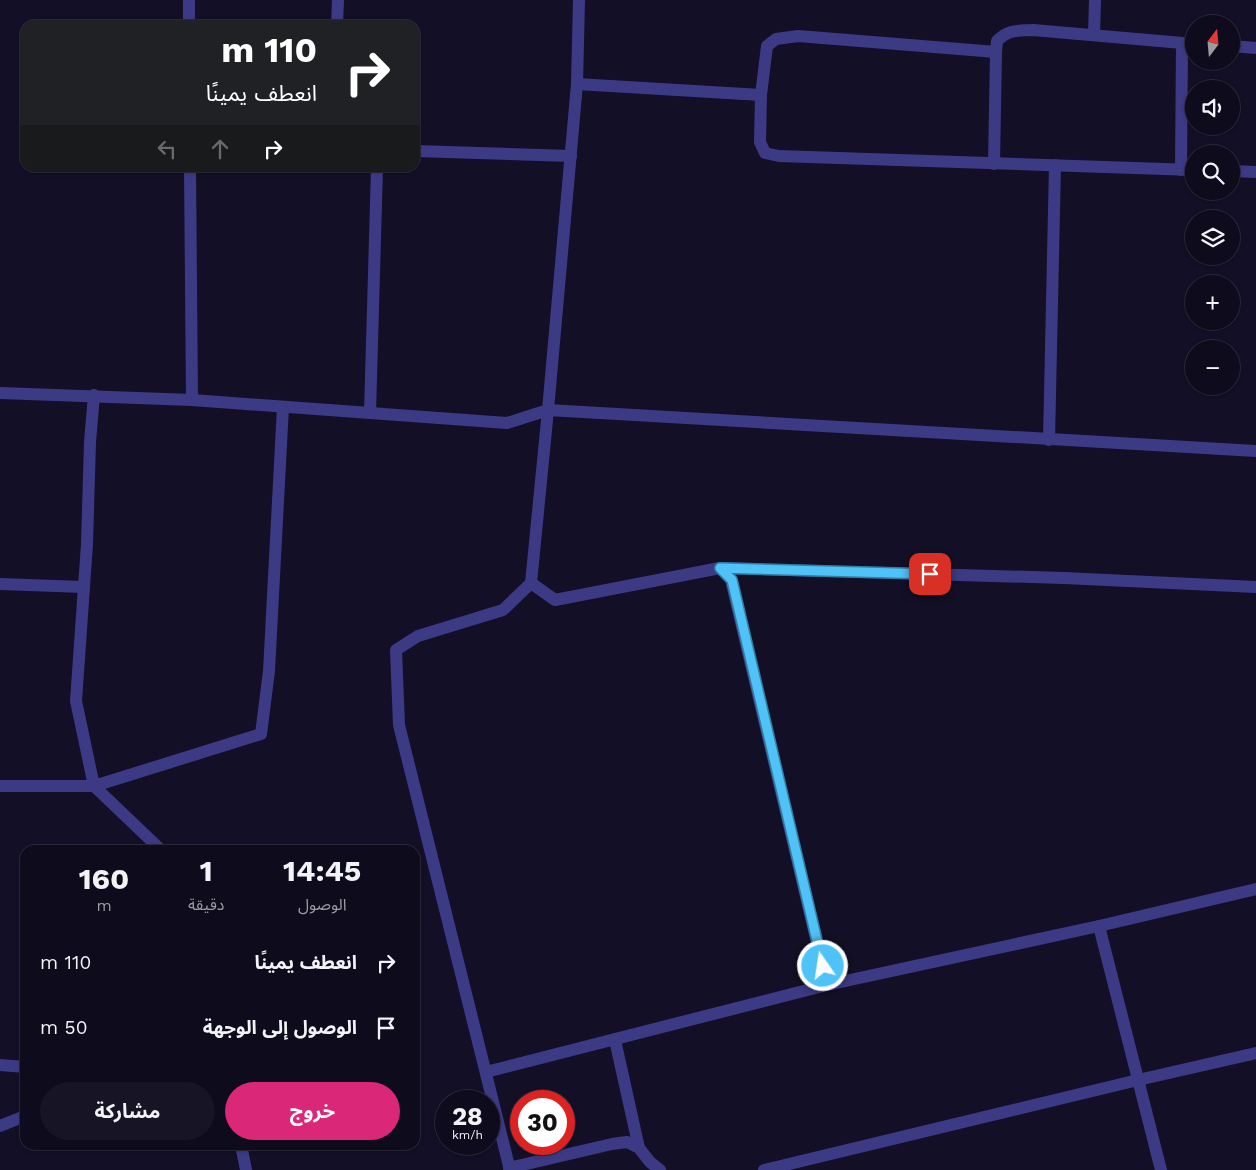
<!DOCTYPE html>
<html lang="ar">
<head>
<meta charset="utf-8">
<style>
  :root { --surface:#0e0b1c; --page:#171425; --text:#f1f3f6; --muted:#9b9ba3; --line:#2e2b3b; --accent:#db2777 }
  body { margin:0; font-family:"Work Sans","Noto Sans Arabic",sans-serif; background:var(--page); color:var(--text); direction:rtl; height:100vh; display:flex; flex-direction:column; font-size:19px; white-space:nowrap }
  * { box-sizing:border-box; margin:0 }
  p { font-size:16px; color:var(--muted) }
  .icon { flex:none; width:28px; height:28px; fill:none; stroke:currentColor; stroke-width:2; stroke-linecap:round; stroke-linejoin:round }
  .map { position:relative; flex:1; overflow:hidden; direction:ltr }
  .panel { position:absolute; left:20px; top:845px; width:400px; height:305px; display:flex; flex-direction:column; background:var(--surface); border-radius:15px; box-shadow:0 1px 4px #0004,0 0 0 1px var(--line); direction:rtl }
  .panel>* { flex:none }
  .guide { position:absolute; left:20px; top:20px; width:400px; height:152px; border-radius:15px; box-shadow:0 1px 4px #0004,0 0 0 1px var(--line); direction:rtl; background:#202124; color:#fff; overflow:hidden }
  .needle { width:32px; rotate:16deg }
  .buttons { position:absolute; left:1185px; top:15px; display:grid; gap:10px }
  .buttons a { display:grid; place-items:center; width:55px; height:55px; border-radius:50%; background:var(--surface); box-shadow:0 1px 4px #0004,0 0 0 1px var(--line); font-size:25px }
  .speed { position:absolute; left:435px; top:1090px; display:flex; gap:10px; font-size:25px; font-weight:700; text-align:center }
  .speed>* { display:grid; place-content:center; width:65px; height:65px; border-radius:50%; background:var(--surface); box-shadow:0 1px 4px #0004,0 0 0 1px var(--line); line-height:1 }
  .speed small { font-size:12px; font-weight:400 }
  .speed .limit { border:8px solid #d22; background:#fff; color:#111 }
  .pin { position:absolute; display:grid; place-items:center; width:42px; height:42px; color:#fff; margin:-21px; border-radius:10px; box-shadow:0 2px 8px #0006 }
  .me { position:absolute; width:55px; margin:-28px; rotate:347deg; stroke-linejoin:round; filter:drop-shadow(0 0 4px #0008) }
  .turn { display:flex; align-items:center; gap:18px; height:105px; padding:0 20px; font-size:22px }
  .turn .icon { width:65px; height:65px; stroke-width:2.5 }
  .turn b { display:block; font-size:35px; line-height:42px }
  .lanes { display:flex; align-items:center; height:48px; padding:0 20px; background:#0003; justify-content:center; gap:25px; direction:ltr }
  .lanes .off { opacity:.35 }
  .eta { display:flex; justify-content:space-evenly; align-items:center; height:85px; text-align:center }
  .eta b { font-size:30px; font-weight:700; line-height:35px }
  .cta { display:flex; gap:10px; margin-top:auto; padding:10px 20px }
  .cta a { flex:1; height:58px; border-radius:30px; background:var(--accent); color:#fff; font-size:20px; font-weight:700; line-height:58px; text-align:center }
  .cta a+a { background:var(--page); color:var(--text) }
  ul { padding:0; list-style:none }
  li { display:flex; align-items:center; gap:15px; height:65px; padding:0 20px }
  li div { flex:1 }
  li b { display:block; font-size:19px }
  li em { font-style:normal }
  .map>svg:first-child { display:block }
</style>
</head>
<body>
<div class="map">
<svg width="1256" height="1170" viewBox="0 0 1256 1170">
  <rect width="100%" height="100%" fill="#130f26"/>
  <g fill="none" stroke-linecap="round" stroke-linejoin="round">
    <!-- minor -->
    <g stroke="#3d3a85" stroke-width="12">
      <path d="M189,0V25"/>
      <path d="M579,0L577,84L548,410L1256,451"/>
      <path d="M337,25L338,0"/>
      <path d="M1094,35L1095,0"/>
      <path d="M1231,46L1256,48"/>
      <path d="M577,84L761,95L767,46L776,39L798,36L996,52L997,41C1009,29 1018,31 1033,30L1194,44"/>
      <path d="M761,95L760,142L765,153L779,156L1194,170"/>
      <path d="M415,151L571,156"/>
      <path d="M994,164L996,52"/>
      <path d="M1181,170L1182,43"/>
      <path d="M1231,171L1256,172"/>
      <path d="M0,393L192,400L190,168"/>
      <path d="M94,395L90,442L87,544L76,701L94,786L261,734L269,671L283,407"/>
      <path d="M192,400L507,423L548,410L531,583L503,610L418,636L396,650L399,725L510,1170"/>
      <path d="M370,413L377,168"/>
      <path d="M1049,440L1055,165"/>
      <path d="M720,568L1064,578L1256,587"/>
      <path d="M0,584L84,587"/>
      <path d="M0,786H94L161,850"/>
      <path d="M1099,926L1161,1170"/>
      <path d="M827,985L1099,926L1256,889"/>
      <path d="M615,1040L639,1148"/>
      <path d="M0,1065L25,1067"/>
      <path d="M486,1072L827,985L731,580L720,568L555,600L531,583"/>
      <path d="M0,1126L25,1116"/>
      <path d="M241,1145L246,1170"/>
      <path d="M509,1168L612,1144L627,1142L639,1148L650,1162L660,1170"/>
      <path d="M764,1170L1138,1080L1256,1053"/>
    </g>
  </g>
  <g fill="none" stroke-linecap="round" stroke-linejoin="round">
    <!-- route casing -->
    <g stroke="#337fa1" stroke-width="12">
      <path id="route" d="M823,966L732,580L720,568L930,574"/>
    </g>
    <!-- route -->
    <use href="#route" stroke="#4fc3f7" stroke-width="9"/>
  </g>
</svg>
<div class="buttons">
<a><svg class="needle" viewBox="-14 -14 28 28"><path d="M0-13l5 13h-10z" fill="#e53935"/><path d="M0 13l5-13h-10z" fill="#9b9ba3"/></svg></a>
<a><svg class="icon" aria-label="sound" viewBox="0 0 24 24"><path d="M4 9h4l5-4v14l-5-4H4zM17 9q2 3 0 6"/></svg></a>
<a><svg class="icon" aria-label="search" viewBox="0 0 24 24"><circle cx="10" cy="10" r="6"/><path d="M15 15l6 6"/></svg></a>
<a><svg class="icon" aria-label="layers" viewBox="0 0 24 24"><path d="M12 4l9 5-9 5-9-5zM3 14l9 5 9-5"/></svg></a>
<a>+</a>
<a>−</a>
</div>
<div class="speed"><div>28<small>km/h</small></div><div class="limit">30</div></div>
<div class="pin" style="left:930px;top:574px;background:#d93025"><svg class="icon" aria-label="arrive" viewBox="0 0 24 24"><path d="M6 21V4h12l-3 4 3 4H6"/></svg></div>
<svg class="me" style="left:823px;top:966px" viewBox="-20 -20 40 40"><circle r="17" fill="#4fc3f7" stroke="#fff" stroke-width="3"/><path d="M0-11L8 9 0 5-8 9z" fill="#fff"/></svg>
<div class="guide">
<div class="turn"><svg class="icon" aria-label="right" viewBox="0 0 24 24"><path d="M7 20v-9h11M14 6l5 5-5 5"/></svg><div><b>110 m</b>انعطف يمينًا</div></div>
<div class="lanes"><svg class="icon off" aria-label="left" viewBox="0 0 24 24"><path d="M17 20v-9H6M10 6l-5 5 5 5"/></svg><svg class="icon off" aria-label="ahead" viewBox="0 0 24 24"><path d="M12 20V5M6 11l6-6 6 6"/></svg><svg class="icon" aria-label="right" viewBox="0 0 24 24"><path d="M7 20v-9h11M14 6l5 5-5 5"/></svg></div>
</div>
<section class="panel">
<div class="eta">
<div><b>14:45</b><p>الوصول</p></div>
<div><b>1</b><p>دقيقة</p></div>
<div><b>160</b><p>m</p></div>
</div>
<ul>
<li><svg class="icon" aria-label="right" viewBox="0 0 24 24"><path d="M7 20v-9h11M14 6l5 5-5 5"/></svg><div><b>انعطف يمينًا</b></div><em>110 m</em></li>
<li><svg class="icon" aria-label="arrive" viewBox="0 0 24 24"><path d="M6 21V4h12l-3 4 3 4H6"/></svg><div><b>الوصول إلى الوجهة</b></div><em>50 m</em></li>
</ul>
<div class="cta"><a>خروج</a><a>مشاركة</a></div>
</section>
</div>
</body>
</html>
